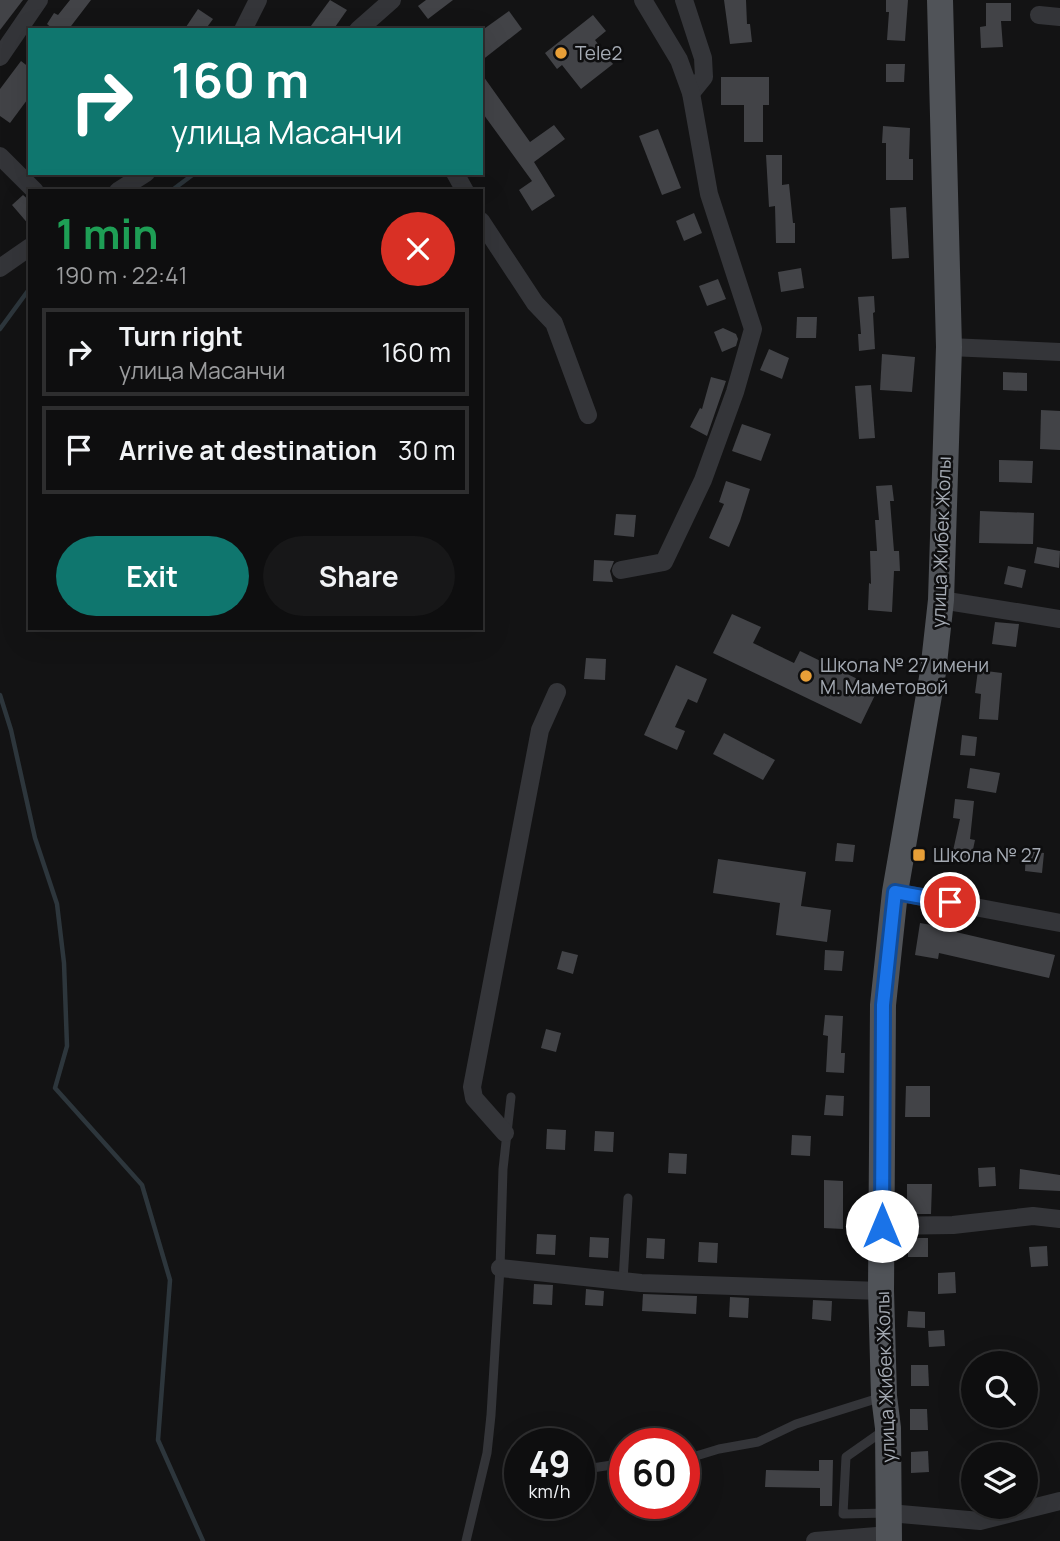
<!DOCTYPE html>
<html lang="en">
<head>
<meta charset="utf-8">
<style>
  :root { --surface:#0e0e0f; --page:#171718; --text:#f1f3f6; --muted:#9b9c9e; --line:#2e2e2f; --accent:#0f766e }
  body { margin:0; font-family:Manrope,sans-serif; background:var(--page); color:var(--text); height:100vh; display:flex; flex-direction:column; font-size:26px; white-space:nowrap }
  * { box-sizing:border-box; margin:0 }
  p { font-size:23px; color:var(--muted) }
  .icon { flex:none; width:38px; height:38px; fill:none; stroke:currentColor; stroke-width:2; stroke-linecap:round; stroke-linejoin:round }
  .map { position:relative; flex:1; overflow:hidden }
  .drawer { position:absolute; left:28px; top:189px; width:455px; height:441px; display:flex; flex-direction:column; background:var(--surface); border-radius:0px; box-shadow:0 7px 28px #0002,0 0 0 2px var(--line) }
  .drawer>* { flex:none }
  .hud { position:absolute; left:28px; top:28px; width:455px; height:147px; border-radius:0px; box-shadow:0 7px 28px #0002,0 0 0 2px var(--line); background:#0f766e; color:#fff; overflow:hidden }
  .buttons { position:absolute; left:961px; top:1351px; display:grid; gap:14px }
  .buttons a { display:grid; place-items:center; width:77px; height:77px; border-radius:50%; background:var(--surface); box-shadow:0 7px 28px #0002,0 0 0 2px var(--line); font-size:35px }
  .speed { position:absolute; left:504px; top:1428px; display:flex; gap:14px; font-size:35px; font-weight:700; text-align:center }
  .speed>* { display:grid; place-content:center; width:91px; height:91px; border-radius:50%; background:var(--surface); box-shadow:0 7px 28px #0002,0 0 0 2px var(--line); line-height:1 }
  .speed small { font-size:18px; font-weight:400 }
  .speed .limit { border:10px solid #d22; background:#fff; color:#111 }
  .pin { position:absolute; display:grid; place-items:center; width:60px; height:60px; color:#fff; margin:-30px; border:4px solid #fff; border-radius:50%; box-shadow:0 2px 7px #0007 }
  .me { position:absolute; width:77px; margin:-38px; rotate:0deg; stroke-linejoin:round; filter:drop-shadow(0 0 5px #0008) }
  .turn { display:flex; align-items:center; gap:24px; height:147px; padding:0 28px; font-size:32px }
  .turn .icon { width:91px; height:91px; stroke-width:2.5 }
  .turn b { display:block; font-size:49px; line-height:60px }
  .round { display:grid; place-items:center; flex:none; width:74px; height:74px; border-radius:37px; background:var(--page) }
  .summary { display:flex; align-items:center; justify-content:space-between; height:119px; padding:0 28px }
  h1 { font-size:42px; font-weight:700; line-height:52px; color:#1e9e55 }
  .primary-button { display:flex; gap:14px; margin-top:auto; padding:14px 28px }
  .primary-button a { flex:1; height:80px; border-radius:42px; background:var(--accent); color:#fff; font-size:28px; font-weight:700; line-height:80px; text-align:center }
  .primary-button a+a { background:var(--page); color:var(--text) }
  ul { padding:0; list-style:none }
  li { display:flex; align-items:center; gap:21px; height:88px; margin:0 14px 10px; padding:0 14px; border:4px solid var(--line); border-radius:0px }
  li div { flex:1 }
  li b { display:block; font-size:26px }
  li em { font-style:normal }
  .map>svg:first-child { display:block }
</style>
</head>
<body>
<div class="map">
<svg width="1060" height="1541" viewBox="0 0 1060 1541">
  <rect width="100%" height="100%" fill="#131314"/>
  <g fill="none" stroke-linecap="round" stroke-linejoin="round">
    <!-- stream -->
    <g stroke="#2d363c" stroke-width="4.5">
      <path d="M171,191L195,173"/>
      <path d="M0,329L30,288"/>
      <path d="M0,695L11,730L35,838L57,904L64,963L67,1046L55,1088L142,1185L170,1280L158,1440L203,1541"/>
    </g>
  </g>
  <!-- building -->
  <g fill="#424347">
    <path d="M0,0H23L0,30Z"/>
    <path d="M70,0H91L68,30H54L47,24L54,13L58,15Z"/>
    <path d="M330,0L347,10L333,30H308Z"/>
    <path d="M426,0H453L428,19L418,6Z"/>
    <path d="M724,0H746L747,24H750L752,42L730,44Z"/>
    <path d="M886,0H908L905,41L887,40L889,12H886Z"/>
    <path d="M986,3H1011V21H1001L1003,47L981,48L980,27L986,26Z"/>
    <path d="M198,9L213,19L205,30H184Z"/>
    <path d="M509,11L522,29L481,61V31Z"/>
    <path d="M593,15L606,31L595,40L613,64L581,89L562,65L557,69L545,53Z"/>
    <path d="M21,61L30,68V96L10,123L0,116V89Z"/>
    <path d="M886,64H905L904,82H886Z"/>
    <path d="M481,73L530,142L554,125L565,139L534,162L555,196L532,211L519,190L532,181L481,111Z"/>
    <path d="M721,77H769V105H763V142H744V105H721Z"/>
    <path d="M883,126L910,128L909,159H913V180H886V143H882Z"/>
    <path d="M658,129L681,188L662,195L639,136Z"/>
    <path d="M766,155H782V185L789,184L793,223H795V243H776L775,206L769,207Z"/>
    <path d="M23,195L30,201V226L12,205Z"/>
    <path d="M906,207L909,258L892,259L890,208Z"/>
    <path d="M694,213L702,233L684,241L676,221Z"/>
    <path d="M801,268L804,288L781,292L778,272Z"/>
    <path d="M718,279L726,299L707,306L699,286Z"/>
    <path d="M874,296L875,312L873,313L875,349L859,351L858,334H861L858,297Z"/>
    <path d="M797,317H817L816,338H796Z"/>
    <path d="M723,328L736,334L738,339L736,346L722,352L714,332Z"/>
    <path d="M769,349L789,358L782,379L760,370Z"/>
    <path d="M882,354L915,357L912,392L880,390Z"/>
    <path d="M1003,372L1027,373V391L1003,390Z"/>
    <path d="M711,377L726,381L707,436L690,427L700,408L702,409Z"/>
    <path d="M871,385L875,438L859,439L855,386Z"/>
    <path d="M1041,410L1060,411V450L1040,449Z"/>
    <path d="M742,424L771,434L761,461L732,451Z"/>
    <path d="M999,460L1033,461L1032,483L999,482Z"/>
    <path d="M726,481L750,489L740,521L729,547L709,538L724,504L719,502Z"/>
    <path d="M892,485L894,501H890L894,551H899L900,571H894L892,612L868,610L869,583L871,584L870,551H877L875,520H879L876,486Z"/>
    <path d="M980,511L1034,513L1033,544L979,543Z"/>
    <path d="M616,514L636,515L634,537L614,535Z"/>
    <path d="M1037,547L1060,551L1059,568L1034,563Z"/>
    <path d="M594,560L614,561L610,571L613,582L593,581Z"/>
    <path d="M1008,566L1026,570L1022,588L1004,584Z"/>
    <path d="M732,614L761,627L753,643L794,663L800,651L878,689L861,724L713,653Z"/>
    <path d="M995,622L1019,624L1016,647L992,644Z"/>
    <path d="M586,658L606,659L605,680L584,679Z"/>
    <path d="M676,665L707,679L697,703L688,699L675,727L685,731L677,750L644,735Z"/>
    <path d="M978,670L1002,673L998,720L979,719L981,694L975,693Z"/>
    <path d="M724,733L775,760L763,780L713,754Z"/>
    <path d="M962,735L977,737L975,756L960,755Z"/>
    <path d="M970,768L1000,773L996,793L967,788Z"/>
    <path d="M955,799L974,801L970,839L975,840L970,864L951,860L960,819L953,818Z"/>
    <path d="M837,843L855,845L853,862L835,861Z"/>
    <path d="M1026,851L1044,853L1042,873L1025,871Z"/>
    <path d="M718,859L806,872L801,906L831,910L827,942L776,935L780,903L713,893Z"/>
    <path d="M920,923L943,927V929L1055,955L1049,978L939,953L938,959L915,955Z"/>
    <path d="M825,950L844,951L842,971L824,970Z"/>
    <path d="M562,951L578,955L573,974L557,969Z"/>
    <path d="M825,1015L843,1016L841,1053H845L844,1073L826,1072L828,1036L823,1035Z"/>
    <path d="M546,1029L561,1033L556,1052L541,1048Z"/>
    <path d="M906,1086H930V1117H905Z"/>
    <path d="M826,1095L844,1096L843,1116L824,1115Z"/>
    <path d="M547,1129L566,1130L565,1150L546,1149Z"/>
    <path d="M595,1131L614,1132L613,1152L594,1151Z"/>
    <path d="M792,1135L811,1136L810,1156L791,1155Z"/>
    <path d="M669,1153L687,1154L686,1174L668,1173Z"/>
    <path d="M995,1167L996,1186L979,1187L978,1168Z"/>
    <path d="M1020,1169L1060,1175V1191L1019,1189Z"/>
    <path d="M824,1180L843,1181V1229L824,1228Z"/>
    <path d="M907,1184H932L931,1214H907Z"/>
    <path d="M537,1234L556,1235L555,1255L536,1254Z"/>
    <path d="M590,1237L609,1238L608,1258L589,1257Z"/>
    <path d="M647,1238L665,1239L664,1259L646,1258Z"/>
    <rect x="908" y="1238" width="20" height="19"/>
    <path d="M699,1242L718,1243L717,1263L698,1262Z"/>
    <path d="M1047,1246L1048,1266L1031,1267L1029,1247Z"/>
    <path d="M955,1272L956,1293L938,1294V1273Z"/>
    <path d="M534,1284L553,1285L552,1305L533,1304Z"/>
    <path d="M586,1289L604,1291L603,1306L585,1305Z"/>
    <path d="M643,1294L697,1296L696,1314L642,1311Z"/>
    <path d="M730,1297L749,1298L748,1318L729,1317Z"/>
    <path d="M813,1300L832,1301L831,1321L812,1319Z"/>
    <path d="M908,1311L925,1312V1328L907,1327Z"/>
    <path d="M944,1330L945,1346L929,1347L928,1331Z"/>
    <path d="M911,1365H928L929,1386H911Z"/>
    <path d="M910,1409H927L928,1430H910Z"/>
    <path d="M928,1451L929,1472L911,1473V1452Z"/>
    <path d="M819,1460H833L832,1506H820V1488L765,1487L766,1470L819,1471Z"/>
  </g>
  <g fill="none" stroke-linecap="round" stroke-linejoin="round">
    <!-- lane -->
    <g stroke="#343539" stroke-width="9">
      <path d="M623,1281L628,1198"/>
      <path d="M883,1431L846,1457L843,1514L887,1513"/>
      <path d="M684,1456H696L719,1449L758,1442L796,1424L882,1397"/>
      <path d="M579,1470L625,1463"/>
      <path d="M466,1541L487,1453L491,1415L500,1268L503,1169L511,1097"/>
    </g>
    <!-- street -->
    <g stroke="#343539" stroke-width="18">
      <path d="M684,0L703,58L704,77L691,93"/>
      <path d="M1039,15L1060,17"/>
      <path d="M243,30L258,0"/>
      <path d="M358,30L392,0"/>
      <path d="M0,57L39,0"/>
      <path d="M0,156L35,191"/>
      <path d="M455,173L465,191"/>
      <path d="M118,191L146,173"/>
      <path d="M481,221L535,303L554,323L588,415"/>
      <path d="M0,268L30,247"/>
      <path d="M949,347L1060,352"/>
      <path d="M621,570L664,562L703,480L735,392L753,329L709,194L691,93L679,60L643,0"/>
      <path d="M941,600L1060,619"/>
      <path d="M895,892L1060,923"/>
      <path d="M505,1133L474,1098L472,1087L540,730L557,692"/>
      <path d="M882,1226L953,1225L1033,1216L1060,1219"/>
      <path d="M500,1268L641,1283L881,1291"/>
      <path d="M889,1513L980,1521L1060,1501"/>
      <path d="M815,1541L889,1535"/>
    </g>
    <!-- primary -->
    <path stroke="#505358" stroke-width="26" d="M889,1541L888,1428L884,1396L881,1291L883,1005L895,892L933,672L941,600L949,347L940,0"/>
  </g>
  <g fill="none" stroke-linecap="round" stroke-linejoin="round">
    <!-- route casing -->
    <g stroke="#114b97" stroke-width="18">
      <path id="route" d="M882,1226L883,1005L895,892L950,902"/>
    </g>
    <!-- route -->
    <use href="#route" stroke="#1a73e8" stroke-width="12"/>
  </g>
  <!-- markers -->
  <g fill="#e89f37" stroke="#0e0e0f" stroke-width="2.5">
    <circle cx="561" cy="53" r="7"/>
    <circle cx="806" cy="676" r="7"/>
    <rect x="912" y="848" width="14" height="14" rx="3.5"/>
  </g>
  <g text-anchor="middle" stroke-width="5" stroke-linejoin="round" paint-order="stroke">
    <!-- poi labels -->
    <g font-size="19" fill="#a5abb4" stroke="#0e0e0f" text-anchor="start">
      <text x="575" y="60">Tele2</text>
      <text x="820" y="672">Школа № 27 имени<tspan x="820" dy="22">М. Маметовой</tspan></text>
      <text x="933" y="862">Школа № 27</text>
    </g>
    <!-- street labels -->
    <g font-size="19" fill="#a5abb4" stroke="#0e0e0f">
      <text transform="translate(941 542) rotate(-88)" y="7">улица Жибек Жолы</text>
      <text transform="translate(885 1377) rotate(-92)" y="7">улица Жибек Жолы</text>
    </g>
  </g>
</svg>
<div class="buttons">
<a><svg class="icon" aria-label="search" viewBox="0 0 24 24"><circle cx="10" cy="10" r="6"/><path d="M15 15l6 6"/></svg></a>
<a><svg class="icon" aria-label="layers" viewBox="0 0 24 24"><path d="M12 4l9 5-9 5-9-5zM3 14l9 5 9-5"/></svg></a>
</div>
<div class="speed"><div>49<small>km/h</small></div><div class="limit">60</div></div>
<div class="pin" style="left:950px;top:902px;background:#d93025"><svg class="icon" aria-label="arrive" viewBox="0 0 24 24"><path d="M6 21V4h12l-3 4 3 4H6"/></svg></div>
<svg class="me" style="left:882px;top:1226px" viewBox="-20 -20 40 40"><circle r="19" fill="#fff"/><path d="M0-13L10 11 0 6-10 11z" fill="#1a73e8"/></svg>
<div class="hud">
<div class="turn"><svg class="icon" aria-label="right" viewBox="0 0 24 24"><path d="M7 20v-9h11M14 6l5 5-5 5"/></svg><div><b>160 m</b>улица Масанчи</div></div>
</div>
<section class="drawer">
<div class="summary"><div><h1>1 min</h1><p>190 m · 22:41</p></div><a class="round" style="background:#d93025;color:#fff"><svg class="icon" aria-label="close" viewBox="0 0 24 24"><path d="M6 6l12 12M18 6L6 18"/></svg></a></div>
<ul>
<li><svg class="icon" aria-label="right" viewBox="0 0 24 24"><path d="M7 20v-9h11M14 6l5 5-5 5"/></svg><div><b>Turn right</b><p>улица Масанчи</p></div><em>160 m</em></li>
<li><svg class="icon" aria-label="arrive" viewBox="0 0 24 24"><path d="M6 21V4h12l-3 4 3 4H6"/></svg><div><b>Arrive at destination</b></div><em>30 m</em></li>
</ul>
<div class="primary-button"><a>Exit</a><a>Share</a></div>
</section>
</div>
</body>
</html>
